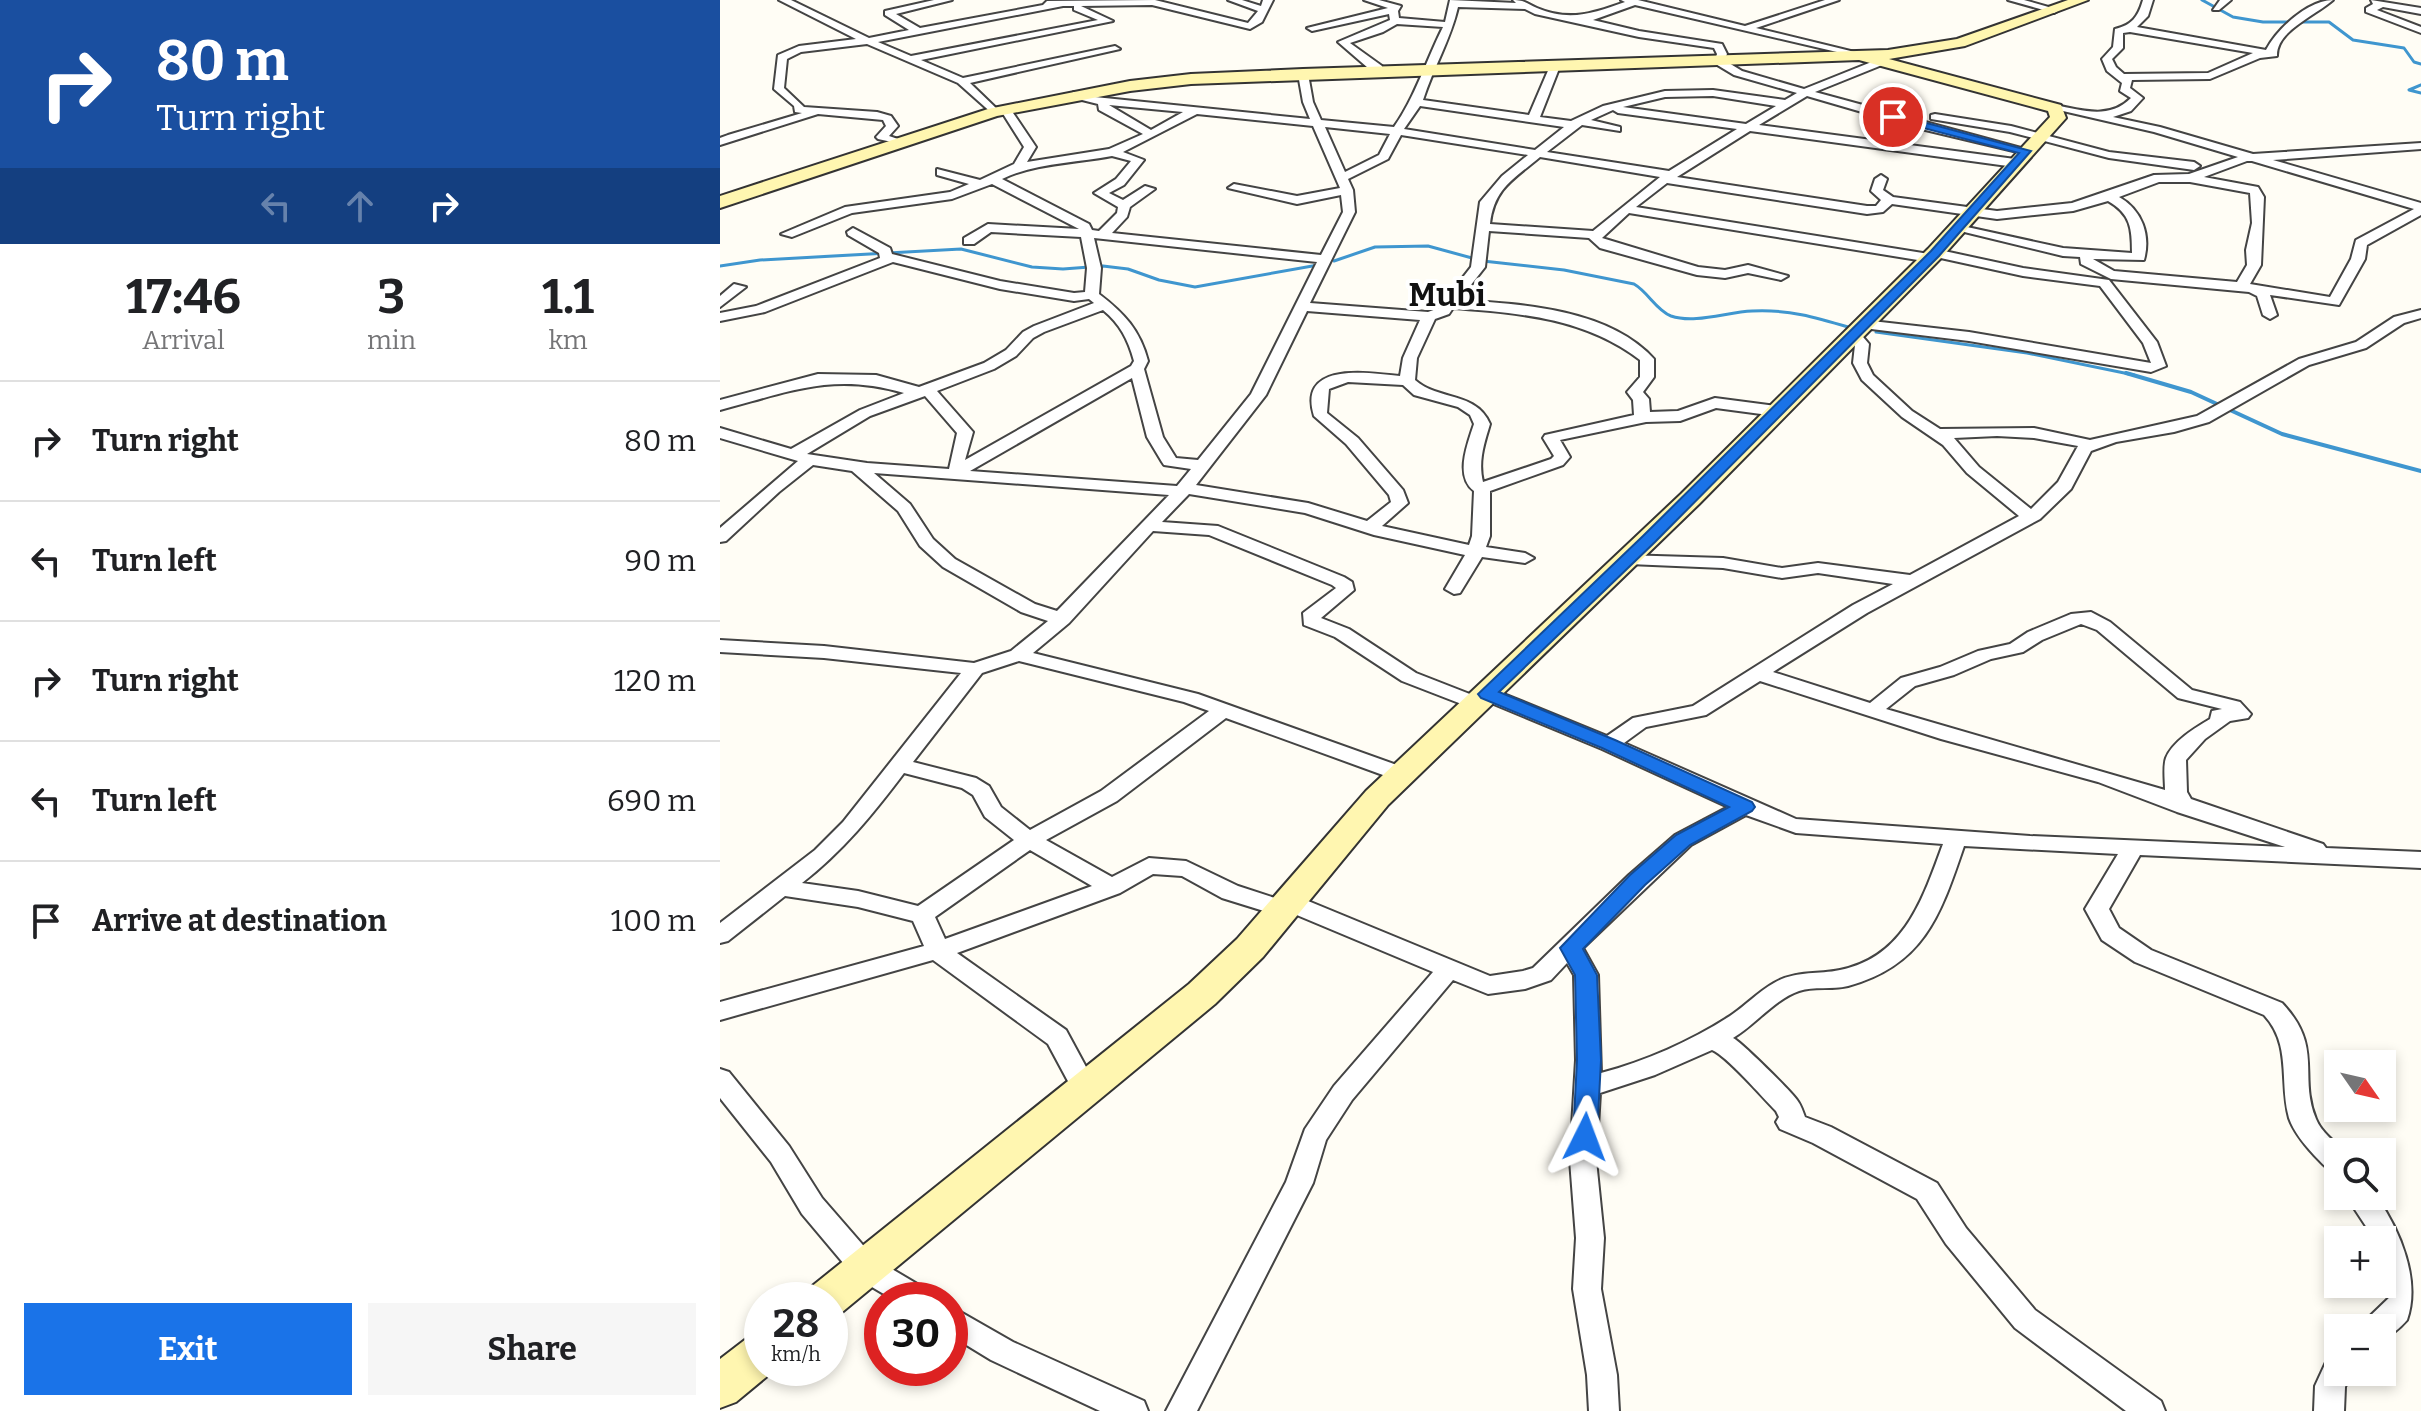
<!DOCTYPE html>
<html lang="en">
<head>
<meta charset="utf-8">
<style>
  :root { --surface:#fff; --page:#f6f6f6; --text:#202124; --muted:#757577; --line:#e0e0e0; --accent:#1a73e8 }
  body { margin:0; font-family:Bitter,serif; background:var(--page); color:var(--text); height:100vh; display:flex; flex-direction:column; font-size:30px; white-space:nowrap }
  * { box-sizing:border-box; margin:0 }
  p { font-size:26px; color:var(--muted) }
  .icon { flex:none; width:44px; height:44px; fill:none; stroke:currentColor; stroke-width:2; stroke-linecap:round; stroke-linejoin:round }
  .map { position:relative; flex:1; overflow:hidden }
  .drawer { display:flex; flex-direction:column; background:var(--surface); width:720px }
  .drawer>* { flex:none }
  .guide { background:#1a4fa0; color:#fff; overflow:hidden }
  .needle { width:52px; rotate:124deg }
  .fabs { position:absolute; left:1604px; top:1050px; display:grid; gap:16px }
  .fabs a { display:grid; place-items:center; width:72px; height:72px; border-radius:0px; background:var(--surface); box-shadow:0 4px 12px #0003; font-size:40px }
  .speed { position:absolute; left:24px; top:1282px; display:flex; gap:16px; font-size:40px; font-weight:700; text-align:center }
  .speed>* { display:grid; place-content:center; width:104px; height:104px; border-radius:50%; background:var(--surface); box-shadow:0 4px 12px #0003; line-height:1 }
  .speed small { font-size:20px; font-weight:400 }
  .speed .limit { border:12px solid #d22; background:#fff; color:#111 }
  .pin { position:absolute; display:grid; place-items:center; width:68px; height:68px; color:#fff; margin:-34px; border:4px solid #fff; border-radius:50%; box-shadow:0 2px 8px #0007 }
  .me { position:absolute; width:88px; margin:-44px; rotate:3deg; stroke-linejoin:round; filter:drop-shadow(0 0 6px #0008) }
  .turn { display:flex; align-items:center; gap:28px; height:168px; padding:0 24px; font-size:36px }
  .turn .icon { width:104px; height:104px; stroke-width:2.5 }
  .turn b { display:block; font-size:56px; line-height:68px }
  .lanes { display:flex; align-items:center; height:76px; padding:0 24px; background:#0003; justify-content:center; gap:40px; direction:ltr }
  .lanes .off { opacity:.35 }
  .eta { display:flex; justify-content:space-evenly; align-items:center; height:136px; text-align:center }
  .eta b { font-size:48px; font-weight:700; line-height:56px }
  .cta { display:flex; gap:16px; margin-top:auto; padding:16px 24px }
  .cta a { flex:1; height:92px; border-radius:0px; background:var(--accent); color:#fff; font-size:32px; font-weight:700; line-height:92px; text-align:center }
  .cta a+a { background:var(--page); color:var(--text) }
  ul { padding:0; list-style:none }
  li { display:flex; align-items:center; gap:24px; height:120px; padding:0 24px; border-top:2px solid var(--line) }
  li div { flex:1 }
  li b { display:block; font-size:30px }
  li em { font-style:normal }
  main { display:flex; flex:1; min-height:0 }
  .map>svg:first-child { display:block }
</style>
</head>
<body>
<main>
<section class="drawer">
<div class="guide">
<div class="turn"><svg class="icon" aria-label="right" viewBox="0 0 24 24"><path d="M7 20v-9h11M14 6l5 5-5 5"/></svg><div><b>80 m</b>Turn right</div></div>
<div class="lanes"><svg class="icon off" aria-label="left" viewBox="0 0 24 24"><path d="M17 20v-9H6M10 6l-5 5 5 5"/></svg><svg class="icon off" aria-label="ahead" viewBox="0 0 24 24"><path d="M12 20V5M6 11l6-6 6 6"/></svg><svg class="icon" aria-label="right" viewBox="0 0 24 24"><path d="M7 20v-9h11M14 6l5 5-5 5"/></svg></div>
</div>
<div class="eta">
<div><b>17:46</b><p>Arrival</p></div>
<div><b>3</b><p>min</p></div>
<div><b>1.1</b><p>km</p></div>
</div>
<ul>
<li><svg class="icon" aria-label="right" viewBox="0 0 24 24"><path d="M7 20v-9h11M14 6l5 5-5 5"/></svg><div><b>Turn right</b></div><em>80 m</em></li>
<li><svg class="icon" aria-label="left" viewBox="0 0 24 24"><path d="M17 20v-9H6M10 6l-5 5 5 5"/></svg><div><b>Turn left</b></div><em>90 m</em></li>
<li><svg class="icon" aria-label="right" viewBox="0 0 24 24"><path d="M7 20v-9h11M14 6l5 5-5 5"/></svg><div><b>Turn right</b></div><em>120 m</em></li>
<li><svg class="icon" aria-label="left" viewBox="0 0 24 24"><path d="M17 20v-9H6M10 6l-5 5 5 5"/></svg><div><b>Turn left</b></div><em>690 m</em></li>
<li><svg class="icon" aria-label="arrive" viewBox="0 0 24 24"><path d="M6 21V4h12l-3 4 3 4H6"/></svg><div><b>Arrive at destination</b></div><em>100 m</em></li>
</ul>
<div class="cta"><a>Exit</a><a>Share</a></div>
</section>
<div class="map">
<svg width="1701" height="1411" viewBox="0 0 1701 1411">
  <rect width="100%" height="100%" fill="#fffdf5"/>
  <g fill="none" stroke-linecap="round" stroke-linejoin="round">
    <!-- stream-far1 -->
    <g stroke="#3f96cf" stroke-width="3">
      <path d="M1482,0L1513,17L1543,22H1609L1633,40L1684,48L1694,62L1701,64"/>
      <path d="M1701,85L1689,90L1701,93"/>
      <path d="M614,261L655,247L708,246L763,261L844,270L914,284C928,292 936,310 951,316C975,324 1007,312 1032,311C1070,309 1098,318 1135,329"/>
      <path d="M0,266L40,260L241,249L312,267L343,269L383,266L408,269L439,280L475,287L598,265"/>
      <path d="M1156,332L1307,353L1414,375"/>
    </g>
    <!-- stream -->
    <path stroke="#3f96cf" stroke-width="4" d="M1406,373L1471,392L1562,434L1701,471"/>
    <!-- street casing -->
    <g stroke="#444" stroke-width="4">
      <g id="street">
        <path d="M59,0H71L149,38L189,30L165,15V11L214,0H232L176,14L200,28L323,5L327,1L435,0L528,23L538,11L508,0H522L541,6L543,0H553L542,22L530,29L432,5L361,6L393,21L201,60L243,78L395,46L400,49L250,83L278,110V114L274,115L238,83L147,44L81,52L67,59L64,88L84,107L157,112L171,116L178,126L169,136L181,140V144L158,139L156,137L166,126L163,120L98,114L0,145V138L8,135L82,113L75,112L74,106L54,89L58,55L79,46L136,39ZM343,6H354V10L378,20L191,56L158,42Z"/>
        <path d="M644,0H659L681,6L678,11L679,18L725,22L730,0L796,3L793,0C805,0 807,4 817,8C850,22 874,13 905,2L901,0H918L1025,26L1105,0H1119L1036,28L1147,55V59L915,5L873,20L919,31L1002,44L1007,54L1004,60L1022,71L1084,89L1159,59H1167V63L1095,92L1312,151L1306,154L1197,128L1087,96L1039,125L1295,159L1301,163L1295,167L1030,131L957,177L1147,206H1156L1161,200L1151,191L1155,179L1161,175L1167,179L1163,190L1173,197L1277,211L1352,203L1434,175L1469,174L1518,157L1434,132L1330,108L1335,105C1362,110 1389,120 1411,98L1400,91L1402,83L1387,71L1382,59L1393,47L1395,29C1412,25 1418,17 1423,0H1433L1428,16L1417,27L1546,50C1557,29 1588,0 1613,0C1595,16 1556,31 1557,56L1540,58L1490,79L1412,80L1410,88L1423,98L1411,111L1393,117L1440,127L1533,154L1701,143V149L1553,160L1701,203V215L1647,245L1645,259L1619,305L1550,295L1557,315L1550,319L1543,315L1537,296L1529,292L1391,279L1361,264L1360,257L1343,256L1232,229L1238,225L1343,248L1412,253C1412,229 1411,214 1388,201L1353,211L1277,219L1172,204L1163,212L1147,214L947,183L916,207L1209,254L1215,249L1303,268L1389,280L1437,342L1446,366L1431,372L1249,341L1143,328L1136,324L1143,320L1249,332L1431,363L1423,343L1380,286L1303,276L1216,257L1210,262L909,213L882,238L978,267L1005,270L1028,265L1068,276L1061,280L1028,273L1005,278L977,275L880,248L869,238L769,231L765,267L739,300C802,304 889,309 934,359V377L923,392L929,399L930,412L958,411L995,398L1056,406L1064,411L1056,416L996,408L960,421L926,422L840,440L850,457L843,465L770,491V536L766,547L805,553L814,558L805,563L762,557L740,593L734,594L725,589L745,555L654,535L585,513L469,494L442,522L498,526L624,577L632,582L634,590L601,618L629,629L696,673L760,698L757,694L760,690H774L887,736L913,718L973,706L1133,605L1173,584L1098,573L1062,578L1003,568L909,564L900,559L903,555L1003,558L1062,568L1098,563L1190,575L1299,516L1247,473L1223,445L1182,417L1142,380L1133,363L1135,345L1126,334L1128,331H1138L1149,344L1147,363L1153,375L1192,411L1220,429L1314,428L1370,440L1477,416L1579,359L1636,342L1674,317L1701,310V318L1684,323L1646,348L1589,365L1489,422L1454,432L1396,442L1371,451L1351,489L1320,519L1147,613L1053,672L1150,703L1181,678L1220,667L1258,651L1290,644L1308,632L1351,614L1371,612L1390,622L1472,690L1520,702L1531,714L1528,718L1510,721L1485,739L1466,760L1467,792L1471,799L1603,844L1606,848L1701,852V868L1420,855L1389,909L1399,928L1431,950L1562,1003C1604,1047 1578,1076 1596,1119C1601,1132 1615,1142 1625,1152H1618V1174C1607,1170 1602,1163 1594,1155C1584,1144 1574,1132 1569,1118C1559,1082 1572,1045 1544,1015L1415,962L1382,940L1365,909L1398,854L1244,846C1221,913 1205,965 1128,986C1112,990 1094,986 1079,991C1055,999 1035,1025 1013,1038C1019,1040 1072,1092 1077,1100C1081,1105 1083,1112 1085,1117L1111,1127L1217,1183L1246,1228L1315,1310L1441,1401L1445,1411H1406L1295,1328L1226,1244L1197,1199L1093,1143L1060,1129L1056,1122L1059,1117L1056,1111C1042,1097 1007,1056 992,1050L935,1075L880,1093L876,1160L884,1238L881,1289L897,1375L899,1411H869L867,1375L853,1289L856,1238L850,1160L856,1060L854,975L847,963L831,980L805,989L768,994L733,980L632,1100L606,1140L593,1183L477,1411H446L566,1182L585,1129L614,1086L713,972L572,913L563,917L502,898L462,876L433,874L400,893L237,953L346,1030L379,1091L375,1098L366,1101L357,1098L328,1044L213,960L0,1020V1002L204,946L193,921L138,907L65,896L8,941L0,943V923L95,850L123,822L241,673L104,658L0,652V640L104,646L254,663L291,651L328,621L301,612L223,567L200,546L178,511L132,471L93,465L59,492L6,541L0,542V528L78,461L0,438V428L71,449L140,410L184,393C112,372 69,392 0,410V400L98,374L156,375L199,387L264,363L286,350L303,332L314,326L374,303L369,299L354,301L280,289L173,262L45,312L0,321V313L36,306L160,258L159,253L128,235L127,232L133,228L170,248L172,254L280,281L354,293L365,292L367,268L361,237L271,232L254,244H244V238L268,224L359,229L272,184L232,199L132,213L72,237L61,234L125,207L230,192L249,184L217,175V169L260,180L294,164L304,147L280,109L281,107H289L316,147L307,162L389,149L423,134L379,110L378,104L350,97L349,95L354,92L375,97L590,119L583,102L578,74L583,71L588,74L593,102L601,120L674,127C695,97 706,61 723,27L677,24L663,32L630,43L662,66L663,74H655L618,42L670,20L669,14L592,31L587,28L668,8ZM738,7L805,9L815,14L919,37L994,48L997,54L994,63L1014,75L1077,93L1065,100L993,90L945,91L883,106L851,121L820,117L840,66L835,63L830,66L809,115L703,100C713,68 731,39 738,7ZM1410,32L1533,53L1488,73L1404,74L1396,67L1392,59L1403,48V33ZM993,96L1056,106L1026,124L903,107L945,97ZM389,105L463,112L431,130ZM700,106L844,127L815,150L684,129ZM893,110L898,113L1017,129L949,171L827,152L862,125L900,131V127L871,120ZM477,114L593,126L620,188L577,196L514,184L508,188L577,204L621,195L623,212L601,255L392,233L407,217L410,207L435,189L425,186L403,200L389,193L404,185L424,160L403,152ZM605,127L670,134L659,155L625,172ZM681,135L808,155L782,176L760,202L751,267L719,308L708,312L590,303L635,212L633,190L628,179L668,159ZM392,156L411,161L396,179L374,193L398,207L397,213L379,231L372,230L369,224L282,179C314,163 356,163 392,156ZM820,157L940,177L873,231L770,224C774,188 794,179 820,157ZM1527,161H1532L1694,209L1636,240L1631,259L1610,297L1530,284L1541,265L1544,197L1538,187L1484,177ZM1439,182H1470L1530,193L1532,223L1526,250L1527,265L1517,282L1394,271L1373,259L1424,260C1431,235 1422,210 1399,197ZM374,238L597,262L531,394L478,460L456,458L443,437L424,369L428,361C420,330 404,313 379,294L381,268ZM733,308C800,313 865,318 920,360V377L907,392L913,400L914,415L825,435L823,438L834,456L831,459L763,482C758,461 764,444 770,424C756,391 718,401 695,380L697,358L715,319L729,314ZM383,310C400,324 408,339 414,361L411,366L245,460L253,432L217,391L274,369L296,356L313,338L324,332ZM587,311L700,320L683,358L680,376C648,373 577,361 594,416L626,444L669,495L671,502L647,521L588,503L476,485L546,395ZM412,378L427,437L442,462L444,465L471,469L457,486L250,471ZM628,382L683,385L694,395L738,407L750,415L754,424C748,443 734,476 754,491L752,536L749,545L662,526L688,503L683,490L638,438L607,413L609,389ZM205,396L237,433L229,469L147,463L87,454L150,416ZM1277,436L1314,438L1358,446L1338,482L1311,509L1259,467L1234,438ZM154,473L449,495L337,611L315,604L235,559L213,539L190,504ZM433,531L489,535L612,585L616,588L583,613L584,625L615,637L682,681L757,710L764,708L767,704L764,700L882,749L1008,807L955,835L909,875L813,968L803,971L770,976L576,896L568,894L558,899L518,886L466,861L429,858L392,877L326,840L397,801L506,718L674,779L681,781L692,774L688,769L478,694L313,653L349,623ZM1361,624L1377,630L1458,698L1502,709L1492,711L1490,719C1475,728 1453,741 1446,758C1443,766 1445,781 1445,790L1166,709L1195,686L1234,675L1271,659L1303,652L1322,640ZM299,661L464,702L489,711L381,791L310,830L281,807L269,786L256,778L193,762L262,673ZM1040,681L1221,739L1378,782L1457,812L1565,847L1310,836L1076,819L904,743L926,727L986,715ZM184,773L242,788L253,795L265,817L294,840L198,906L138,891L82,883C123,851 153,814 184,773ZM1026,815L1076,833L1223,844C1203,898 1185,957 1120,970C1097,975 1076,970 1054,983C1038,992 1025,1006 1010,1016C971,1041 926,1061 881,1073L878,975L863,948L971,845ZM310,850L372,886L225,939L215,917Z"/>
        <path d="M1288,0H1304L1339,10L1334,13Z"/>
        <path d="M1500,0H1511L1499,10H1493Z"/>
        <path d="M1651,0L1701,8V14L1663,7L1657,10L1701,27V33L1646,12V8L1653,4Z"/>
        <path d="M1215,114L1291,126L1389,152L1474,162L1480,166L1474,170L1389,158L1290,132L1211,119V115Z"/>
        <path d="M14,284L26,287L0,307V296Z"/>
        <path d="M0,1069L9,1072L69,1146L102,1198L155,1259L209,1291L214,1300H174L135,1277L82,1214L51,1162L0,1098Z"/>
        <path d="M1626,1196H1656C1680,1230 1701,1280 1687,1320C1680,1328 1672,1335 1662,1339V1328H1642L1647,1319L1673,1294C1676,1273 1662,1259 1662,1240H1655Z"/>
        <path d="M230,1306L293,1342L424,1401L428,1411H380L271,1360L230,1335Z"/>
        <path d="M1618,1356V1372H1632L1625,1387L1624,1411H1594L1595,1386L1607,1360Z"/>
      </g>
    </g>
    <!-- secondary casing -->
    <g stroke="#333" stroke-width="4">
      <g id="secondary">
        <path d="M1348,0H1368L1245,46L1169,59L1341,105L1346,118L1222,257L979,504L668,805L543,957L495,1004L121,1313L110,1318V1300H84L91,1287L469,984L517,939L646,791L961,494L1208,249L1330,117L1328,111L1139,60L471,84L410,91L277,116L0,208V196L268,109L410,81L471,74L583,69L1168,50L1237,39Z"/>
        <path d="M42,1333V1368H57L16,1402L0,1408V1359L26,1339Z"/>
      </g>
    </g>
    <!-- street -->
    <use href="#street" fill="#fff" fill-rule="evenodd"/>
    <!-- secondary -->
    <use href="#secondary" fill="#fff6b0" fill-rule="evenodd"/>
  </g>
  <!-- route -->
  <path fill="#1a73e8" stroke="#114b97" stroke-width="2" d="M1173,114L1311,151L1219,256L935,542L779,692L895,740L1032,802L1035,807L1032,811L970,845L925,885L863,949L877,975L881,1060L877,1137L873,1144L865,1147L856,1144L853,1137L857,1060L855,975L840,948L910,875L956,835L1009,807L882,748L761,698L758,694L923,536L1211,251L1299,153L1169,119L1168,117Z"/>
  <g text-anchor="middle" stroke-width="8" stroke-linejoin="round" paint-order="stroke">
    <!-- far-town labels -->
    <g font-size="32" font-weight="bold" fill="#111" stroke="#fff">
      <text x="727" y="306">Mubi</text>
    </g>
  </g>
</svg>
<div class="fabs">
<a><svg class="needle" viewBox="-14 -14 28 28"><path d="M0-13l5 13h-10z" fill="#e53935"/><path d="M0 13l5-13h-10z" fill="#757577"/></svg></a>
<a><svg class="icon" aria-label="search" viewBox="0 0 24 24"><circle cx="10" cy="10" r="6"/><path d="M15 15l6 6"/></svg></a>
<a>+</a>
<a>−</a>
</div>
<div class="speed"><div>28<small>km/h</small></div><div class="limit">30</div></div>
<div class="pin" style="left:1173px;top:117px;background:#d93025"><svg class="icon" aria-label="arrive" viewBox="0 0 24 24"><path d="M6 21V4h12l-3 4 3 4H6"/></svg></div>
<svg class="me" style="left:865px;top:1137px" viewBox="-20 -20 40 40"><path d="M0-17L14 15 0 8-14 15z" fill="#1a73e8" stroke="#fff" stroke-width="4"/></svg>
</div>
</main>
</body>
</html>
